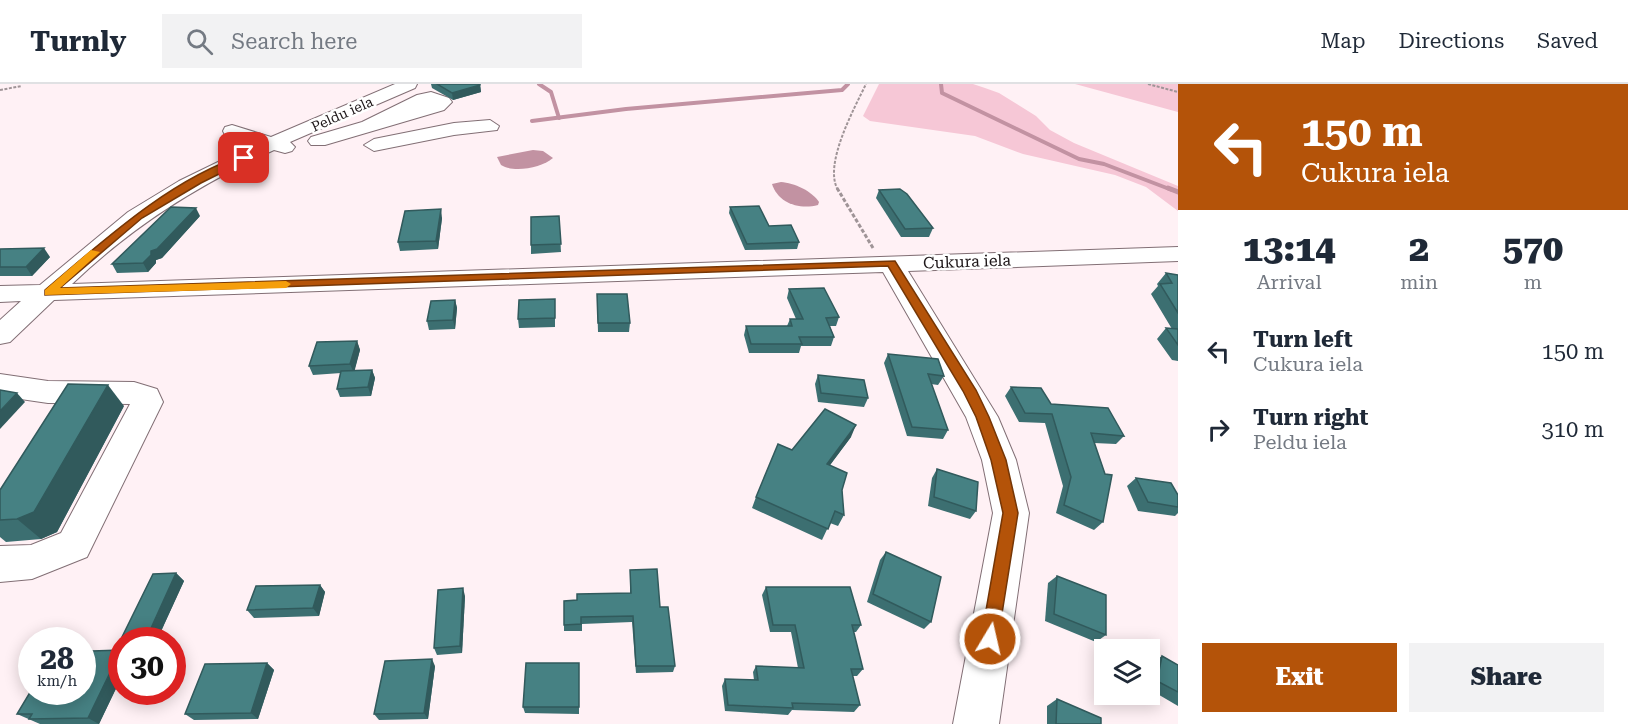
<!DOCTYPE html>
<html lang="en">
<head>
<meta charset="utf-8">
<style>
  :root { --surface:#fff; --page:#f2f2f3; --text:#1f2937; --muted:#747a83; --line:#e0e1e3; --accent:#b45309 }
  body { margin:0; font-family:"Roboto Serif",serif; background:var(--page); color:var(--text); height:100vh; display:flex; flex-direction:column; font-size:22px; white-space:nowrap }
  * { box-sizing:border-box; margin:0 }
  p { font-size:20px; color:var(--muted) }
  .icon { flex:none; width:33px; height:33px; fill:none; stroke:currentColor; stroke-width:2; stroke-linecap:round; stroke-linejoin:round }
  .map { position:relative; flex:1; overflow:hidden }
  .sheet { display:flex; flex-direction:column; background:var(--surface); width:450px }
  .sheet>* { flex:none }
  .hud { background:#b45309; color:#fff; overflow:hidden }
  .tools { position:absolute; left:1094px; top:555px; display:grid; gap:12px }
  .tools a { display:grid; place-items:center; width:66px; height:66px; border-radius:0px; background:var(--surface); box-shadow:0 3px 15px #0003; font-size:30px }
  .speed { position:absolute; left:18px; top:543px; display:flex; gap:12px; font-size:30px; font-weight:700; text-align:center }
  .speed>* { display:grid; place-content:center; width:78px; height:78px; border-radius:50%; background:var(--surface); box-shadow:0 3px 15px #0003; line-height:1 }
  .speed small { font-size:15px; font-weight:400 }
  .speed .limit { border:9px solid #d22; background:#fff; color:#111 }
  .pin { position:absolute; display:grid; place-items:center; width:51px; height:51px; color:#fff; margin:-26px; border-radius:12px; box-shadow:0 3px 9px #0006 }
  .me { position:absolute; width:66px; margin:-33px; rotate:9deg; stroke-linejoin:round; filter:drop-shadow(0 0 4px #0008) }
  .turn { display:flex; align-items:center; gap:21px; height:126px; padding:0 24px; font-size:27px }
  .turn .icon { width:78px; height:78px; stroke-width:2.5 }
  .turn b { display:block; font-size:42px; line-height:51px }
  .eta { display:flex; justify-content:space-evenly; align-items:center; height:102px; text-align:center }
  .eta b { font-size:36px; font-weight:800; line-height:42px }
  .button { display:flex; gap:12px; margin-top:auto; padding:12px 24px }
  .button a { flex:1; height:69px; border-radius:0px; background:var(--accent); color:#fff; font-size:24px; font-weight:800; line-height:69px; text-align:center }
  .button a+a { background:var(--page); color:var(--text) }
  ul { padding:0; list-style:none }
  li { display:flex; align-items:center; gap:18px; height:78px; padding:0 24px }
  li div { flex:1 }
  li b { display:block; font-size:22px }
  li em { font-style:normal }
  header { display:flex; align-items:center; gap:36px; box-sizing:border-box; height:84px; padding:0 30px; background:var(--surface); border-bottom:2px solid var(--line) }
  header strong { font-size:28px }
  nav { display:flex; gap:33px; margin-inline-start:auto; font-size:21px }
  .search { width:420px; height:54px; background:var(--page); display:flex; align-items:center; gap:15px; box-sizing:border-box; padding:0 21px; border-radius:0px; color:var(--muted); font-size:22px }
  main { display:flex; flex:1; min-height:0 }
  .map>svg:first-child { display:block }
</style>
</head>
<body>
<header>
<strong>Turnly</strong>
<div class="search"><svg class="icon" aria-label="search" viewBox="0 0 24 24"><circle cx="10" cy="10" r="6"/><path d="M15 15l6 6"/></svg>Search here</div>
<nav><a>Map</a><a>Directions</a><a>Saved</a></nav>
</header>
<main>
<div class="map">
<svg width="1178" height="640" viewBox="0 0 1178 640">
  <rect width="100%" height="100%" fill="#fff1f5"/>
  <!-- green -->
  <g fill="#f6c7d6">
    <path d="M879,0H973L985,4L999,9L1036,32L1050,46L1074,59L1178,102V127L1146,103L1115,91L1023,70L975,52L870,37L863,32Z"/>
    <path d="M1075,0H1178V28Z"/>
  </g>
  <!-- water -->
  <g fill="#c292a2">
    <path d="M533,66L543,67L553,74C542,84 513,89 501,81L497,73Z"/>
    <path d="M781,98C794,99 812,107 819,118L818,121C799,126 778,119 772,100Z"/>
  </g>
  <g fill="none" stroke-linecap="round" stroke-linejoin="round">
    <!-- stream-far1 -->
    <g stroke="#c292a2" stroke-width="4">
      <path d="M539,0L551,8L559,34"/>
      <path d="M941,0L942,9L1079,75L1104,80L1172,106"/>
      <path d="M532,37L626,25L842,6L848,0"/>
    </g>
    <!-- stream -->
    <path stroke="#c292a2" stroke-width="5" d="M1168,104L1178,108"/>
    <!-- minor casing -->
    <g stroke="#826f75" stroke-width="2">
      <g id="minor">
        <path d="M395,0H417L415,4L290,58L295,63L292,67L285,69L274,66C197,102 134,141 72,200L1178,163V177L908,187L998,333L1016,376L1029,429L999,640H953L993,429L982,376L966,333L883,188L54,216L10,258L0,260V236L21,217L0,218V202L40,201L128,128L179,97L255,60L225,51L223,47L225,43L232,41L271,53Z"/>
        <path d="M431,8L449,14L452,18L444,26L325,61H311L308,57L311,53L362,38L417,11Z"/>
        <path d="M490,36L499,42L497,46L454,51L374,67L364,61L374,55L454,39Z"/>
        <path d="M0,290L48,297L134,298L157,305L163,318L87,473L32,495L0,498V462L31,461L61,449L130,320L48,319L0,312Z"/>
      </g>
    </g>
    <!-- path-far1 -->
    <g stroke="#9f9497" stroke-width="2" stroke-dasharray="3 1.5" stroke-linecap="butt">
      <path d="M1148,0L1178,8"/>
      <path d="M0,6L22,2"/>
      <path d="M838,106C823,81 854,25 866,0"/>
    </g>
    <!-- path -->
    <path stroke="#9f9497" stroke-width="3" stroke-dasharray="4 2" stroke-linecap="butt" d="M837,104L873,164"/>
    <!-- minor -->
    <use href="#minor" fill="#fff" fill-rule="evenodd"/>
  </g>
  <!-- wall -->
  <g fill="#3c6f71">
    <path d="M431,0H480L481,8L453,16L432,4Z"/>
    <path d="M879,106L933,144L929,153H901L876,114Z"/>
    <path d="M730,123L769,142L799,158L797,165L745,166L729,129Z"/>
    <path d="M200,132L162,174L156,176V179L148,188L117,189L112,180Z"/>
    <path d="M559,132L561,168L531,170V161Z"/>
    <path d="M442,134L438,165L400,167L398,158Z"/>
    <path d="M0,165L50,173L32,192H0Z"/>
    <path d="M1166,189L1178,191V277L1172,276L1157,255L1166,244L1172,245L1151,210L1158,202L1157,200Z"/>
    <path d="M789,205L839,233L836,242H830L834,253L831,262H801L799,269H749L744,251L746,242H787L790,235H796L787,214Z"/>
    <path d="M597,210L630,239L629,248H598Z"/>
    <path d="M555,215V243L519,244L518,235Z"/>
    <path d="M455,216L457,224L455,245L429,246L427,237Z"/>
    <path d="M357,257L360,266L354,287L372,286L375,294L371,312L340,313L337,305L341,289L313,291L309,282Z"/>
    <path d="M888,270L944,292L938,301L931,300L948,346L943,355L907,352L884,279Z"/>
    <path d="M818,291L868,314L864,323L818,318L815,300Z"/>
    <path d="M1011,303L1124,352L1116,360L1094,359L1103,438L1094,446L1056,429L1063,402L1045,339L1019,338L1005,312Z"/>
    <path d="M124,322L57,448L41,455L6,458L0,453V406Z"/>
    <path d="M851,353L829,382L842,406L844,431L838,442L830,439L822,456L752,424L756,413L792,366Z"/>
    <path d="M937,385L976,427L970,435L928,422L932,394Z"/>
    <path d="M1136,394L1178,411V429L1175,432L1138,427L1127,402Z"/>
    <path d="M886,468L931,538L924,545L867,518L880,476Z"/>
    <path d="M630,486L660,523L675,582L673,588L636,589L632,538L582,540V547H564V541L577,516L630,509Z"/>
    <path d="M176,489L184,497L157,556H127L122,553Z"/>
    <path d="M1057,492L1106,551L1096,558L1045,537L1048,499Z"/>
    <path d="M320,501L325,508L319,532L254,534L247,526Z"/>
    <path d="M766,503L861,541L856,548H853L863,585L857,592H852L860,621L854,628L792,626L788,631L725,627L722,602L725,595L754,596L753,588L756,582L798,584L791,548H770L762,511Z"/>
    <path d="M465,512L462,569L437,571L434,564Z"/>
    <path d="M1162,572L1178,581V622L1149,605V585L1150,579Z"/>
    <path d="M267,579L274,586L258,635L194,636L185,630Z"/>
    <path d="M579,579V630L525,629L523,623Z"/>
    <path d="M435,582L428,635L379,636L374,630Z"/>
    <path d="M122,592L99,640H40L17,630Z"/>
    <path d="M1057,615L1101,640H1047V622Z"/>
  </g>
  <!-- shaded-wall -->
  <g fill="#315a5c">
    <path d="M480,1L481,8L453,16L452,9Z"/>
    <path d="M196,124L200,132L162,174L156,176V179L148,188L143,179L151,167Z"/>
    <path d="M441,125L442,134L438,165L436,157Z"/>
    <path d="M44,164L50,173L32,192L26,183Z"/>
    <path d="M455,216L457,224L455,245L453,236Z"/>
    <path d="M357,257L360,266L354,289L350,280Z"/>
    <path d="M372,286L375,294L371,312L368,303Z"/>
    <path d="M108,301L124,322L57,448L41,455L17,435Z"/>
    <path d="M17,309L25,318L0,345V327Z"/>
    <path d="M856,341L851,353L822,392L827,380Z"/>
    <path d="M176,489L184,497L157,556H151L147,553Z"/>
    <path d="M320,501L325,508L319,532L313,524Z"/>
    <path d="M463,504L465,512L462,569L460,562Z"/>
    <path d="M121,566L122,592L99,640L88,634Z"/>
    <path d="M432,575L435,582L428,635L424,629Z"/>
    <path d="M267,579L274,586L258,635L251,629Z"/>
  </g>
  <!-- building -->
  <g fill="#468183" stroke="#315a5c" stroke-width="1.5">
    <path d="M437,0H480V1L452,9Z"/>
    <path d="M900,105L907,110L933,144L905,145L879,106Z"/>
    <path d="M759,122L769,142L791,141L799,158L747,160L730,123Z"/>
    <path d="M171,123L196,124L157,165L151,167V171L143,179L112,180Z"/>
    <path d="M441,125L436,157L398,158L405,127Z"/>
    <path d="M559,132L561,160L531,161V133Z"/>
    <path d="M44,164L26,183H0V165Z"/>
    <path d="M1166,189L1178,191V229L1160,200L1172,199Z"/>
    <path d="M824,204L839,233L826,234L834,253H799L802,260H751L746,242H792L790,235H803L789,205Z"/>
    <path d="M597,210H627L630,239H598Z"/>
    <path d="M555,215V234L518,235L519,216Z"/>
    <path d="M455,216L453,236L427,237L431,217Z"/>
    <path d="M1166,244L1178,245V261Z"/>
    <path d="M357,257L350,280L309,282L317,258Z"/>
    <path d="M888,270L938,275L944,292L928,290L948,346L912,343Z"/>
    <path d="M372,286L368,303L337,305L341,287Z"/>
    <path d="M818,291L864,296L868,314L821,309Z"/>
    <path d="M68,300L108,301L34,428L17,435L0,436V406Z"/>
    <path d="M1011,303L1041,304L1051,320L1108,324L1124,352L1091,349L1105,390L1112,391L1103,438L1064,421L1071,393L1052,330L1025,329Z"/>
    <path d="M0,306L17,309L0,327Z"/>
    <path d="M825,325L856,341L827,380L847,389L842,406L844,431L835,427L828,445L756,413L778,360L792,366Z"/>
    <path d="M937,385L978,398L976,427L934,413Z"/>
    <path d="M1136,394L1171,399L1178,411V423L1148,418Z"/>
    <path d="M886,468L941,493L931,538L873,510Z"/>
    <path d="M657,485L660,523H668L675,582H636L633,532L581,533V540L564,541V517L577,516V510L631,509L630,486Z"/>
    <path d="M176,489L147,553H122L153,490Z"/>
    <path d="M1057,492L1106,511V551L1054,530Z"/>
    <path d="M320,501L313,524L247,526L256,502Z"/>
    <path d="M766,503H850L861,541H852L863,585H851L860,621L792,619L793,624L728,621L725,595L758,596L756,582L804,584L795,541H773Z"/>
    <path d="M463,504L460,562L434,564L438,506Z"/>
    <path d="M121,566L88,634L29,635L32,630H17L32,605V608H82V575H87L92,567Z"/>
    <path d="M1162,572L1178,581V608L1157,597Z"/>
    <path d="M432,575L424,629L374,630L385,577Z"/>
    <path d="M267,579L251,629L185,630L205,580Z"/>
    <path d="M526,579H579V623H523Z"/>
    <path d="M1057,615L1101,634V640H1056Z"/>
  </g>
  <!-- route -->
  <path fill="#b45309" stroke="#753606" stroke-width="1.5" d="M244,71L247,72V76L201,99L142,134L60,204L895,177L976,306L989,333L1006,376L1018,429L997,561L990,564L984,561L981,555L1003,429L991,376L976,333L963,307L888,182L45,211V206C103,157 170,95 244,71Z"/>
  <!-- slow -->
  <path fill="#f59e0b" d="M91,166L100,168L60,204L286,197L291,200L286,204L45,211V206Z"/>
  <g text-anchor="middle" stroke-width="5" stroke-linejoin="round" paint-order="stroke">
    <!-- far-street labels -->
    <g font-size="14" fill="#1d1618" stroke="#fff">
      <text transform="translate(342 30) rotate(-24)" y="5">Peldu iela</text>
    </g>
    <!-- street labels -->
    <g font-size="16" fill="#1d1618" stroke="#fff">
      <text transform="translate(967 177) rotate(-2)" y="6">Cukura iela</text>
    </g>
  </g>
</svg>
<div class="tools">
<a><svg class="icon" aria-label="layers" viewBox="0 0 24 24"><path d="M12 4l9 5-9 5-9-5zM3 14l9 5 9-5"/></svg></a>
</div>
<div class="speed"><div>28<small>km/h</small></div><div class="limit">30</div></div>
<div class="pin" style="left:244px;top:74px;background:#d93025"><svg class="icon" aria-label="arrive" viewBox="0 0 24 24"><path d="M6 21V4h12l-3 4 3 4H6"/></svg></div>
<svg class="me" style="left:990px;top:555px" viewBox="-20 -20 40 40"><circle r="17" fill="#b45309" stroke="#fff" stroke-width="3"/><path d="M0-11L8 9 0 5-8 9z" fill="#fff"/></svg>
</div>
<section class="sheet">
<div class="hud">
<div class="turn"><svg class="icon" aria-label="left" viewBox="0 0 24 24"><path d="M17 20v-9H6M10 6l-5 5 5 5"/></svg><div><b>150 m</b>Cukura iela</div></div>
</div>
<div class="eta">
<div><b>13:14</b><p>Arrival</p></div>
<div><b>2</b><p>min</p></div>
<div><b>570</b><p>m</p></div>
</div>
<ul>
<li><svg class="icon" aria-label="left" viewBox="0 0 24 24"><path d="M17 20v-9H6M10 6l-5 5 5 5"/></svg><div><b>Turn left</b><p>Cukura iela</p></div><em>150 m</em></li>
<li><svg class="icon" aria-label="right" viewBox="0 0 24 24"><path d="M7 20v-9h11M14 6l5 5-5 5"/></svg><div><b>Turn right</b><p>Peldu iela</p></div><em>310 m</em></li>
</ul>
<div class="button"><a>Exit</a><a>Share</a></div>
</section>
</main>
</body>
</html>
